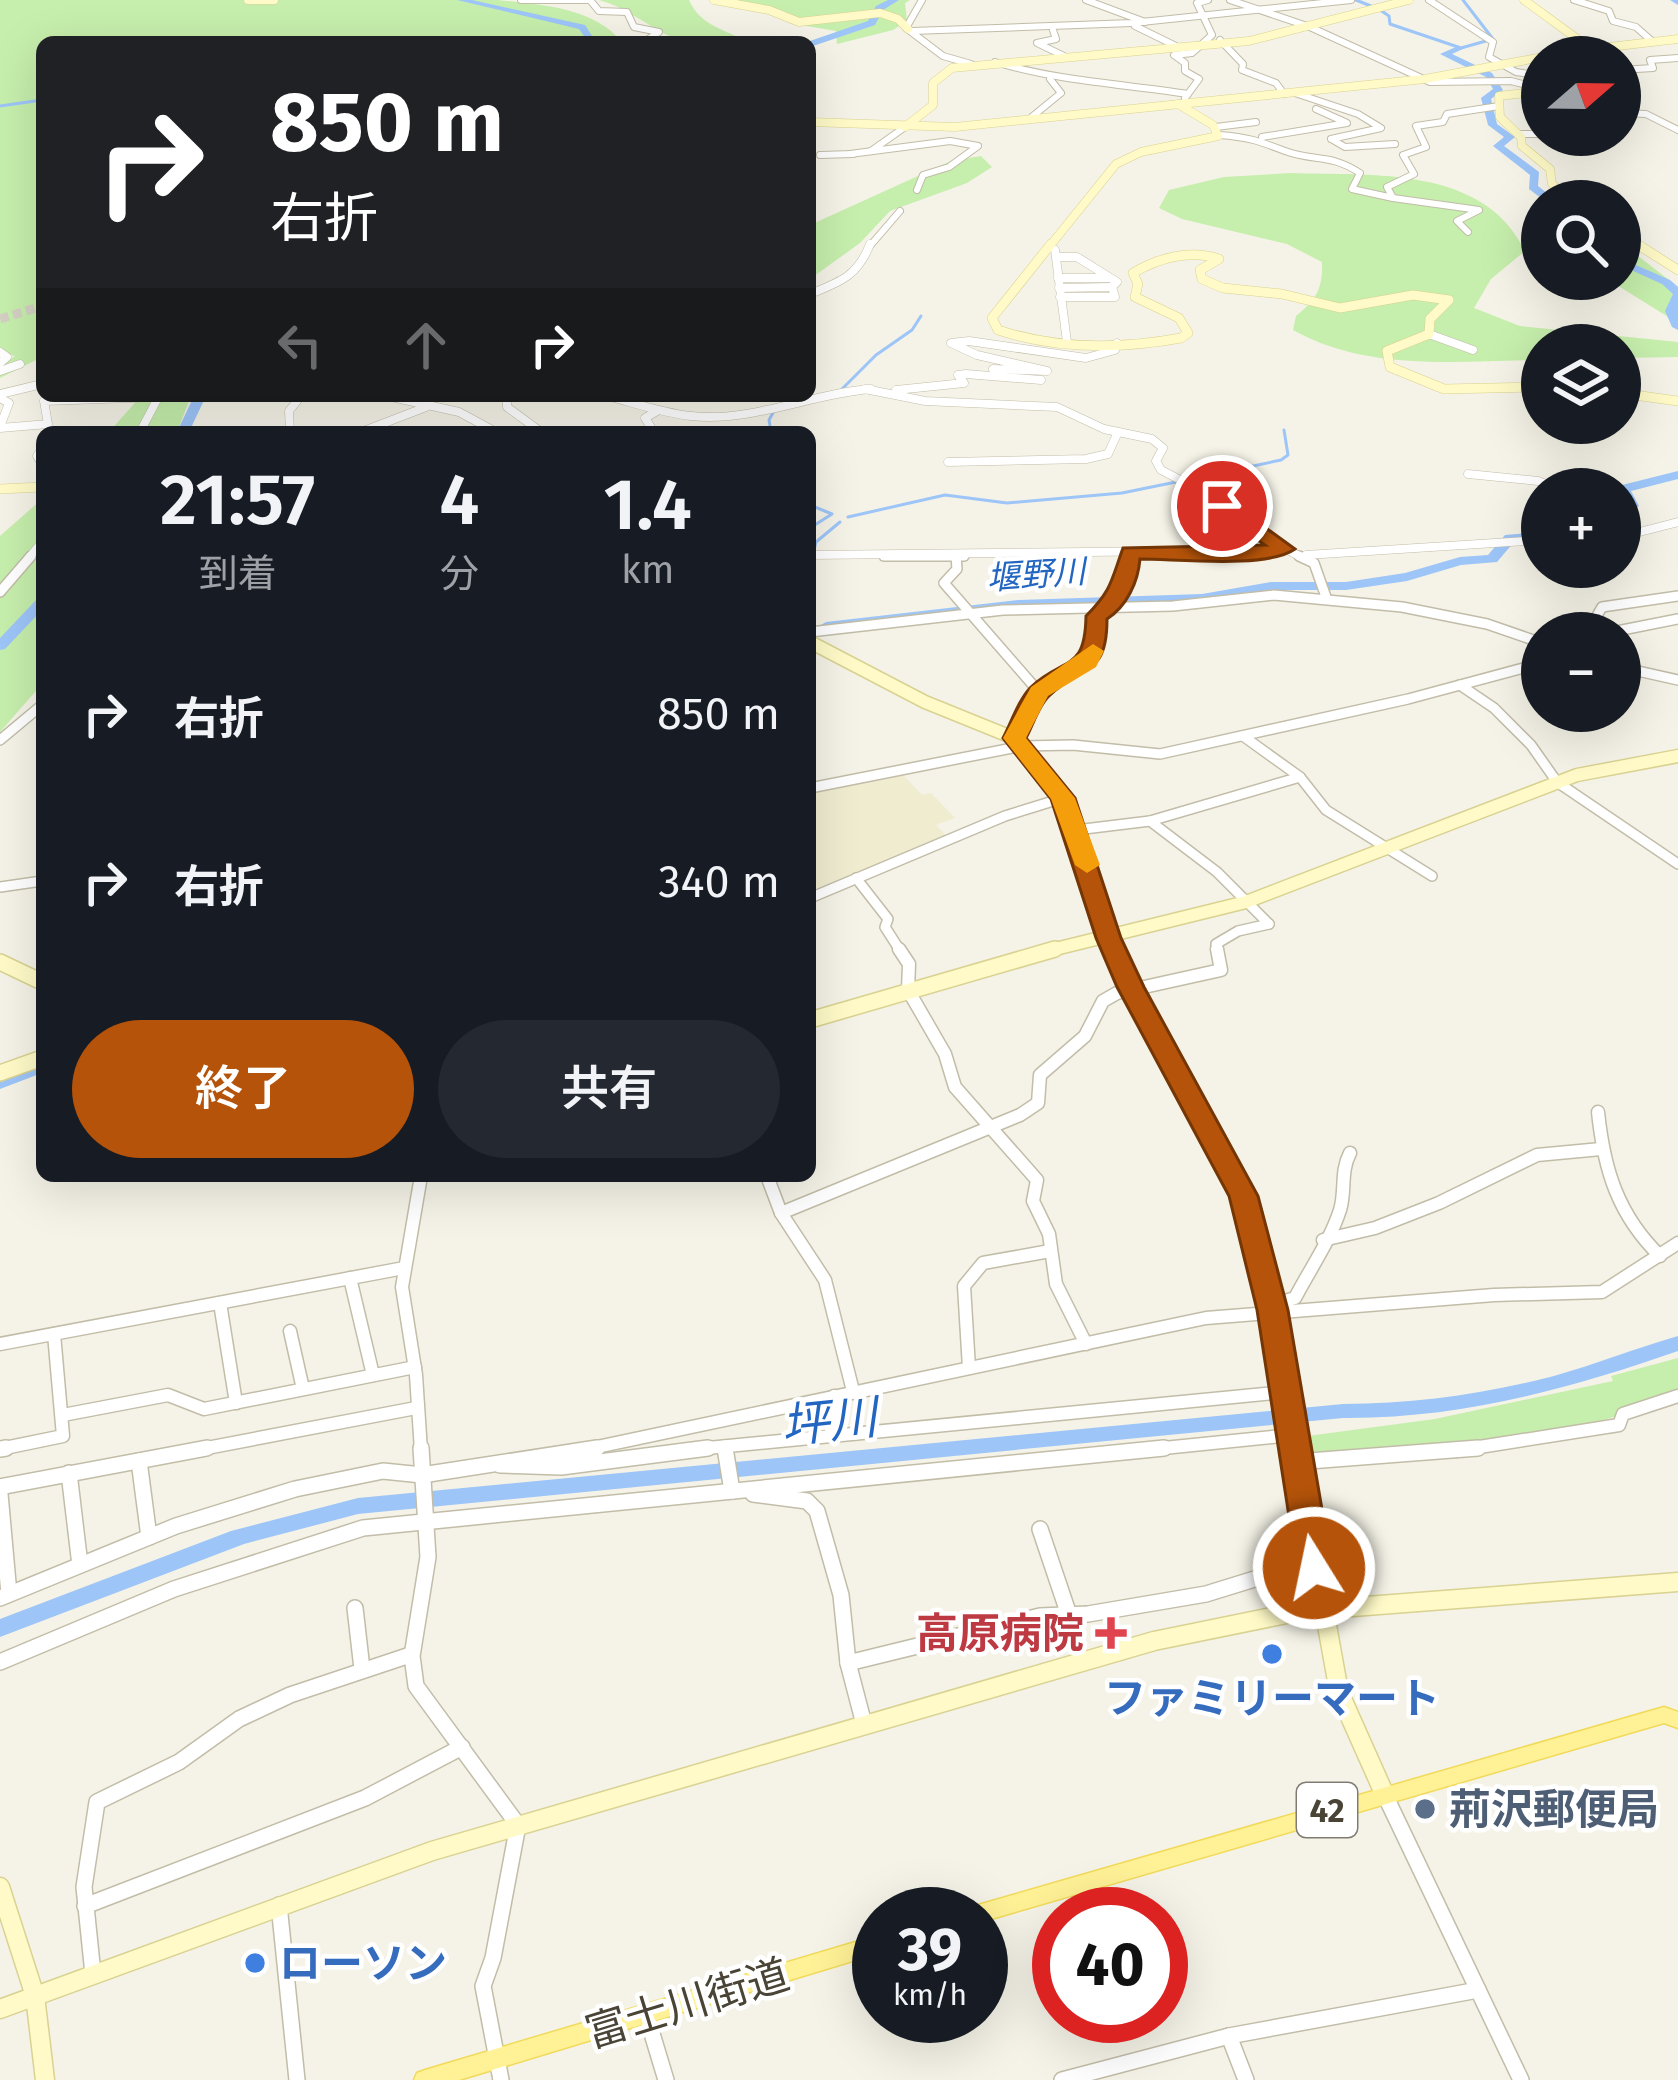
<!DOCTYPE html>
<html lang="ja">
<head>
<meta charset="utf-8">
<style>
  :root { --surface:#171b24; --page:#242831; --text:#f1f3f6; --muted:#9ea1a6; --accent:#b45309 }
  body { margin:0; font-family:"Fira Sans","Noto Sans JP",sans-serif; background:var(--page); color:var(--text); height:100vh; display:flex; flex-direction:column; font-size:45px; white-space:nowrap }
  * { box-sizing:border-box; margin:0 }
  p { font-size:39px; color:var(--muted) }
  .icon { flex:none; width:66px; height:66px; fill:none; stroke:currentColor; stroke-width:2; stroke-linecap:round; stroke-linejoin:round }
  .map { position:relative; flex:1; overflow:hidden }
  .panel { position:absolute; left:36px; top:426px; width:780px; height:756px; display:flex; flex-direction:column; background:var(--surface); border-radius:18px; box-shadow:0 12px 48px #0002 }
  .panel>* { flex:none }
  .guide { position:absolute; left:36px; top:36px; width:780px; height:366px; border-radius:18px; box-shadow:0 12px 48px #0002; background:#202124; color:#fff; overflow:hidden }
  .needle { width:78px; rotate:70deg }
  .tools { position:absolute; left:1521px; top:36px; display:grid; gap:24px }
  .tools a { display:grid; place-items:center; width:120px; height:120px; border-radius:50%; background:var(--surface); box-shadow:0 12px 48px #0002; font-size:60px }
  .speed { position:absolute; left:852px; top:1887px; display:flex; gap:24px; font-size:60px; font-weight:700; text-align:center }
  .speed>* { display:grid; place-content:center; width:156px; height:156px; border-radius:50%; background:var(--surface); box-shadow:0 12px 48px #0002; line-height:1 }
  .speed small { font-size:30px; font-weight:400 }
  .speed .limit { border:18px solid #d22; background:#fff; color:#111 }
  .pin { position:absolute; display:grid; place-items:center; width:102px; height:102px; color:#fff; margin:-51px; border:6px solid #fff; border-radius:50%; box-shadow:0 3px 12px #0007 }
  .me { position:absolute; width:132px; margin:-66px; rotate:350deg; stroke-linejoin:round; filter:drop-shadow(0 0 9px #0008) }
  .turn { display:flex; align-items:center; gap:42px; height:252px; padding:0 36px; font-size:54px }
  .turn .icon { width:156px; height:156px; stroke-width:2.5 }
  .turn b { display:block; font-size:84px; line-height:102px }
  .lanes { display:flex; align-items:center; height:114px; padding:0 36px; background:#0003; justify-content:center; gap:60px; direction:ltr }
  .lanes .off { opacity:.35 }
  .eta { display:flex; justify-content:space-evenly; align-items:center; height:204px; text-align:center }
  .eta b { font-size:72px; font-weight:600; line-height:84px }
  .button { display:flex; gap:24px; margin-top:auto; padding:24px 36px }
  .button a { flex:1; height:138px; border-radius:72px; background:var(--accent); color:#fff; font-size:48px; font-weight:600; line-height:138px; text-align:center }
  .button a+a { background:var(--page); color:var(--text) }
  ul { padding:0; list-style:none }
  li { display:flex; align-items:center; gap:36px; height:168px; padding:0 36px }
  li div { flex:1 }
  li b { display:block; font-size:45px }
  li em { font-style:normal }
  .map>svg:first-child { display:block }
</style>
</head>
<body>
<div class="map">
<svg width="1678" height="2080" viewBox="0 0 1678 2080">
  <rect width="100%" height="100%" fill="#f5f3e7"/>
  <!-- education -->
  <path fill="#f0ecd0" d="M902,774L922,795L931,793L955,818L936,825L948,838L820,891L810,881V791Z"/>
  <!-- green -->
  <g fill="#c6eeac">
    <path d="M0,0H498C541,5 593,7 622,42H42V357L0,378V366L15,356L0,353Z"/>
    <path d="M599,0H689C700,26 726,30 749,42C722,42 690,47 665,34C642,22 625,7 599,0Z"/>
    <path d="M722,0H910L905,3L907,21L893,30L837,44L836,31L789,23L769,8Z"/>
    <path d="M981,156L992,167L967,183L890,211L860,243L810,279V225L951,161Z"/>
    <path d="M1291,173C1373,176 1483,165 1525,251L1491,279L1474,308L1520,326L1678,342V357L1620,358V345H1542V360C1458,361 1368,372 1293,330L1296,316C1316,300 1323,289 1322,262L1287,244L1182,219L1159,208L1169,190L1224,177Z"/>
    <path d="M1620,242L1678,287V323L1607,279H1620Z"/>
    <path d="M141,396H191L177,432H109Z"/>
    <path d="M42,499V684L0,732V536Z"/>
    <path d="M1678,1358V1394C1556,1446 1434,1449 1304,1460L1300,1437L1435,1419L1613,1381L1611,1376Z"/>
  </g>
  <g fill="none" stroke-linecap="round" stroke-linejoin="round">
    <!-- stream -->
    <g stroke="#9dc5f8" stroke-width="3">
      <path d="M1356,0L1371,6"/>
      <path d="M1380,10L1389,16L1390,24L1461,48L1493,39L1463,0"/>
      <path d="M0,106L42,100"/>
      <path d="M842,389L876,355L912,330L921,316"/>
      <path d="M771,432L769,420L774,411"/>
      <path d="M1187,480L1281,460L1288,455L1284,430"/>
      <path d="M810,505L832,514L810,528"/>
      <path d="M848,517L945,495L1007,503L1122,493L1176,482"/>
      <path d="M814,550L816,542L840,522"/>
    </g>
    <!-- river -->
    <g fill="#9dc5f8" fill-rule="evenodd">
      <path d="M457,0H472L585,25L596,42H588L579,29Z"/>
      <path d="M888,0H899L883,10L875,25L813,46L810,47V42H807L868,21L876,6Z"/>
      <path d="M1670,0H1678V5Z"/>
      <path d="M1458,46L1465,48L1452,54L1492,73L1503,90L1491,99L1497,124L1515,137L1504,146L1539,172L1538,186L1557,201H1545L1529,189L1530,175L1493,146L1504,137L1488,125L1481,98L1493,89L1486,77L1440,54Z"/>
      <path d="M1620,258L1670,280L1678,287V330L1672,327L1665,311L1673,294L1662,284L1620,265Z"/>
      <path d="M194,396H206L189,432H177Z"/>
      <path d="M1678,471V479L1631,491L1639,506L1620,519V509L1625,505L1620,489H1617L1618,486Z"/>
      <path d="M1542,532V540L1514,542L1497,562L1461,565L1407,581L1346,590H1271L1202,602L1019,608L826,630L819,626L826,622L1019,600L1202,594L1271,582H1346L1405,573L1460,557L1488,555L1505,535Z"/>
      <path d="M42,598V610L5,649L0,650V638L37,599Z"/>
      <path d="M42,1062V1073L0,1089V1077Z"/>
      <path d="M1678,1336V1351C1569,1389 1460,1419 1343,1418L358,1514L244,1544L0,1637V1619L231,1531L358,1498L1343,1404C1415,1404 1484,1394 1554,1376C1596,1364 1636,1348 1678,1336Z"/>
    </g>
    <!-- secondary-tunnel -->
    <path stroke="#d3d0c3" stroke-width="9" stroke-dasharray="9 4.5" stroke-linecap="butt" d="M0,319L42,306"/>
    <!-- street-far4 casing -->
    <g stroke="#c2bda8" stroke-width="8">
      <g id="street-far4">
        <path d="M521,0H590L599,11L627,12L634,27L659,32L644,42"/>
        <path d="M922,0L906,28L943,56L971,64"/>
        <path d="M1086,0L1145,22"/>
        <path d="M1230,0L1310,27L1430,82L1511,81L1542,89"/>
        <path d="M1429,0L1493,42L1489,57L1516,72L1542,76"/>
        <path d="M1574,0L1609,11L1613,21L1636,27L1653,42"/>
        <path d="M1135,26L1180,48"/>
        <path d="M1053,30L1056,39L1037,43L1064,56"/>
        <path d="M912,31L1132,23L1351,0"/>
        <path d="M1220,40L1243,64L1242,70L1276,83L1284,94"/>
        <path d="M995,62C1058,81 1123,84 1188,94"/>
        <path d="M1620,70L1653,68L1650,60L1678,58"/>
        <path d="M1295,93L1358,114L1381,128L1331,139"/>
        <path d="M1185,98L1199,79L1185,71V63L1174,55L1192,53L1212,35L1197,3L1208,0"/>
        <path d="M1620,113L1646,114L1678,130"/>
        <path d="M1028,120L1061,93L1050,79"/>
        <path d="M1216,127L1256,122"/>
        <path d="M1518,134H1542"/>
        <path d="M1219,135C1248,137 1259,141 1285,151C1315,162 1329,153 1360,173L1352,189L1393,198"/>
        <path d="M1262,137L1347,123L1316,109"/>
        <path d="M1333,140L1345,147L1395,144"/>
        <path d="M871,151L905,127"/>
        <path d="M850,154L950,141L978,146L949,167L923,175L917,190"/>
        <path d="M820,155L853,154"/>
        <path d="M1468,232L1457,221L1479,210L1393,198L1387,187L1414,174L1403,155L1426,147L1416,126L1443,122L1447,114L1499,106"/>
        <path d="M869,247L900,211"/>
      </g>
    </g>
    <!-- street-far3 casing -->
    <g stroke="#c2bda8" stroke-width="9">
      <g id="street-far3">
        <path d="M1055,250L1067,342"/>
        <path d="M1057,257H1077L1117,282L1112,287L1115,297H1060"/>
        <path d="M1058,278H1108"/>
        <path d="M1059,288L1112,287"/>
        <path d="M810,294C840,282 858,276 870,244"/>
        <path d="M1429,334L1473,350"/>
        <path d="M0,352L7,357L0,363"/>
        <path d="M0,371L20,364"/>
        <path d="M1003,372L993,369L1047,371L977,355L951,343L969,341L1086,358L1115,350L1117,343"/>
        <path d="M865,389L925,401L1057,407L1104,429L1152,439L1163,448L1156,461L1161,470L1196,488L1257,534L1305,559"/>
        <path d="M896,390L964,383L958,375L966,374L1041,380"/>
        <path d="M0,394L42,384"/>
        <path d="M387,396L459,412L496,432"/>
        <path d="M607,396C634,403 663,413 691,416C751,423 813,393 871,389"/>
        <path d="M0,398L9,403L0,427"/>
        <path d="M507,398V407L541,432"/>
        <path d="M0,428L48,424L44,401L159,397"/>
        <path d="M140,432L159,396"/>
        <path d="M290,432L289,411L301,396"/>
        <path d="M361,432L426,407"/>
        <path d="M654,432L645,418L657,411"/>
        <path d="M42,449L37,456L42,464"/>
        <path d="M948,462L1086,459L1108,454L1118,432"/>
        <path d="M1468,474L1538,481L1559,489"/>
        <path d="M1196,488L1237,479L1241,473"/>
        <path d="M1620,495L1624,500L1620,509"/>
        <path d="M1620,537L1678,522"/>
        <path d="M810,555L1281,550"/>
        <path d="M1306,555L1542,540"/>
        <path d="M28,559L42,542"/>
        <path d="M1130,559L1131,552"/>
      </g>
    </g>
    <!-- street-far2 casing -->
    <g stroke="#c2bda8" stroke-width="12">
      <g id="street-far2">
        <path d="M884,556H964"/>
        <path d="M956,556L957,569L944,583L1039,692"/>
        <path d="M1299,556L1314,563L1326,597"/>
        <path d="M0,592L31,556"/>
        <path d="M810,632L1003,610L1173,606L1274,595L1402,607L1487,624L1542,643"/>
        <path d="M1587,633L1602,607L1678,596"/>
        <path d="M1607,633L1678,619"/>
        <path d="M1620,667L1678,680"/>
        <path d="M1460,685L1494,708L1531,745L1557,782L1678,864"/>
        <path d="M1243,736L1300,777L1326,810L1432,876"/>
        <path d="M1014,738L1039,692L1088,662L1096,642L1097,617L1121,589L1130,556"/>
        <path d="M0,740L42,705"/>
        <path d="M810,788L1022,746L1073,745L1160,754L1408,699L1542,663"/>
        <path d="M1150,821L1217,872L1269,924"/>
        <path d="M1076,830L1150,821L1300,777"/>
        <path d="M856,878L888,919L885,927L901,952"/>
        <path d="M0,887L42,881"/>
        <path d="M810,898L1005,816L1063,798"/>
        <path d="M1218,952L1216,944L1238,931L1269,924"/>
      </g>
    </g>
    <!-- street-far1 casing -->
    <g stroke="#c2bda8" stroke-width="15">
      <g id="street-far1">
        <path d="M899,949L909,964L908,990L945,1054L955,1087L1037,1180L1033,1201L1049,1234L1056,1284L1086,1344"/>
        <path d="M1598,1112C1604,1170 1618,1215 1660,1256"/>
        <path d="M767,1176L781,1213L825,1280L853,1391"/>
        <path d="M781,1213L1020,1115L1038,1103L1040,1075L1085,1036L1103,1001L1117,993L1221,970L1217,949"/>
        <path d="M1323,1240L1375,1228L1439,1203L1537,1155L1601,1149"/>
        <path d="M350,1278L373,1375"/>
        <path d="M220,1303L236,1403"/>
        <path d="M1272,1305L1295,1298C1310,1269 1330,1241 1340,1210C1346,1191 1340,1172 1350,1153"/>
        <path d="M290,1331L303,1389"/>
        <path d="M0,1344L404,1268"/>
        <path d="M969,1368L964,1286L983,1263L1050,1251"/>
        <path d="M63,1415L168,1395L204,1409L415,1367"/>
        <path d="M831,1435L834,1396"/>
        <path d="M0,1449L63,1436L54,1334"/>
        <path d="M191,1451L416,1408"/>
        <path d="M421,1451L416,1375L402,1287L421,1176"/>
        <path d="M578,1451L1206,1318L1494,1295L1602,1292L1678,1243"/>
        <path d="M677,1451L1285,1392"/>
        <path d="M1134,1451L1291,1435"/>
        <path d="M1454,1451L1619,1425L1623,1414L1678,1396"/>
      </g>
    </g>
    <!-- street casing -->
    <g stroke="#c2bda8" stroke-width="18">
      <g id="street">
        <path d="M421,1448L428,1557L412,1656L416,1686L518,1825L493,1958L483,1986L501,2080"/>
        <path d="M725,1448L732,1491"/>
        <path d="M0,1449L6,1448"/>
        <path d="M139,1461L149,1537"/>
        <path d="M1296,1462L1478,1448"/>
        <path d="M500,1465L561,1467L708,1448"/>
        <path d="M69,1473L80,1565"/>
        <path d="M0,1487L207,1448"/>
        <path d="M0,1494L9,1594"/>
        <path d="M753,1494L807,1501L817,1511L841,1595L848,1663L864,1724"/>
        <path d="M1040,1529L1069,1615"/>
        <path d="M0,1598L176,1526L295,1489L383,1471L422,1475L597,1448"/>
        <path d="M355,1608L362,1669"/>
        <path d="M0,1662L174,1589L363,1528L1164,1448"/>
        <path d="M848,1663L1040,1616L1088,1614L1206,1594L1284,1570L1314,1568"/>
        <path d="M1384,1793L1521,2080"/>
        <path d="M279,1905L297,2080"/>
        <path d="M85,1906L365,1798L462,1747"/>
        <path d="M93,1974L84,1887L97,1802L179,1762L239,1719L290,1695L410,1655"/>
        <path d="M647,2017L666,2080"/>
        <path d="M1229,2036L1246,2080"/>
        <path d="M1062,2080L1229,2036L1478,1990"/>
      </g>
    </g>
    <!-- secondary-far4 casing -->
    <g stroke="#d9d292" stroke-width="9">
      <g id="secondary-far4">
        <path d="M248,0H274"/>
        <path d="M714,0L769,10L799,22L880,13L898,19L908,29"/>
        <path d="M1524,0L1576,38L1580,47L1572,54"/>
        <path d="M1542,91L1499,96L1500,117L1521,137L1522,146L1550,169L1552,184L1573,201"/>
        <path d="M810,122L955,127L1425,79L1575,51L1678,39"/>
        <path d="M905,127L933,105V83L952,68L1249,41L1409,0"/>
        <path d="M1620,234L1642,247"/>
        <path d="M1049,247L1116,164L1141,152L1218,136L1213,125L1178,104"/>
      </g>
    </g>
    <!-- secondary-far3 casing -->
    <g stroke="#d9d292" stroke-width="10">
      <g id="secondary-far3">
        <path d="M1051,244L992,318L998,330C1056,349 1121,349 1181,338L1188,333L1179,318L1135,297L1138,284L1133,273C1158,258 1191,249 1219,259L1200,270L1202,279L1223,288L1282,294L1340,308L1413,295L1449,300L1430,319L1429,334L1387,351L1390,367L1444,389L1542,387"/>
        <path d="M1637,244L1678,270"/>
        <path d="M1620,393L1678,401"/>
        <path d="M0,489L42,487"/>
      </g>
    </g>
    <!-- secondary-far2 casing -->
    <g stroke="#d9d292" stroke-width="15">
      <g id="secondary-far2">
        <path d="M810,642L925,702L1014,738L1055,787L1076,830L1115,952"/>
        <path d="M1043,952L1246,902L1577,775L1678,756"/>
      </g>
    </g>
    <!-- secondary-far1 casing -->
    <g stroke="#d9d292" stroke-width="18">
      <g id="secondary-far1">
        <path d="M1114,949L1172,1069L1244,1196L1256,1233L1295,1451"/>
        <path d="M0,962L42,982"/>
        <path d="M810,1020L1055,949"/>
        <path d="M0,1073L42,1058"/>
      </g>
    </g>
    <!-- secondary casing -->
    <g stroke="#d9d292" stroke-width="21">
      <g id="secondary">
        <path d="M1295,1448L1339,1692L1384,1793"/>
        <path d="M0,1887L35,1996L45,2080"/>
        <path d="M0,2009L432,1851L1154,1641L1301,1611L1678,1582"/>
      </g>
    </g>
    <!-- primary casing -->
    <g stroke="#f1da5a" stroke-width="3">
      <g id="primary">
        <path d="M1664,1707L1678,1712V1728L1664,1723L981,1922V1914H967L970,1907L978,1905Z"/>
        <path d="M879,1935V1953L459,2080H414L417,2073L425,2070Z"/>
      </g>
    </g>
    <!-- street-far4 -->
    <use href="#street-far4" stroke="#fff" stroke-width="6"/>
    <!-- street-far3 -->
    <use href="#street-far3" stroke="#fff" stroke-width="8"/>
    <!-- street-far2 -->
    <use href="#street-far2" stroke="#fff" stroke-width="9"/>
    <!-- street-far1 -->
    <use href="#street-far1" stroke="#fff" stroke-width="12"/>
    <!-- street -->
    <use href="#street" stroke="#fff" stroke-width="15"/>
    <!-- secondary-far4 -->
    <use href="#secondary-far4" stroke="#fffac7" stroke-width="8"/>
    <!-- secondary-far3 -->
    <use href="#secondary-far3" stroke="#fffac7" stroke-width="9"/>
    <!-- secondary-far2 -->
    <use href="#secondary-far2" stroke="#fffac7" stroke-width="12"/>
    <!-- secondary-far1 -->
    <use href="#secondary-far1" stroke="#fffac7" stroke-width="15"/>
    <!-- secondary -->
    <use href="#secondary" stroke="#fffac7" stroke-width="18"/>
    <!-- primary -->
    <use href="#primary" fill="#fff196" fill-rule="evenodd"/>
  </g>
  <!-- route -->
  <path fill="#b45309" stroke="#753606" stroke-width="3" d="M1215,502H1230L1295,549C1267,569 1177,559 1140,559C1138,582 1127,606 1107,619C1107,679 1081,663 1049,696C1039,705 1033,725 1026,738L1075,798L1121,938L1144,987L1258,1196L1288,1310L1332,1568L1327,1577L1314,1581L1302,1577L1297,1568L1257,1310L1229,1196L1117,987L1096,938L1051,799L1003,738C1011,723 1019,699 1031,687C1064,656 1085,673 1086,616C1112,590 1111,581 1123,548L1265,545L1215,511Z"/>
  <!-- slow -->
  <path fill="#f59e0b" d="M1093,644L1104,651L1096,667L1048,696L1026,738L1075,798L1100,865L1087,873L1075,865L1051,799L1003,738L1031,687Z"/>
  <!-- markers -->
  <path fill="#e0444e" stroke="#fff" stroke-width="4.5" d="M1105 1615h12v12h12v12h-12v12h-12v-12h-12v-12h12z"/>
  <g fill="#3f7fe0" stroke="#fff" stroke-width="4.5">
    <circle cx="1272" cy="1654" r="12"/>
    <circle cx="255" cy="1963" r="12"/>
  </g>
  <circle fill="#5c6f8a" stroke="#fff" stroke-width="4.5" cx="1425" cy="1809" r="12"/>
  <g text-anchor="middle" stroke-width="9" stroke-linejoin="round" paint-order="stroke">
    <!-- far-water labels -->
    <g font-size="33" font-style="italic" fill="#2266c2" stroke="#fff">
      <text transform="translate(1036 574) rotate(-4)" y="12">堰野川</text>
    </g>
    <!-- shield labels -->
    <rect fill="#fff" stroke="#807c72" stroke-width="3" x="1297" y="1783" width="60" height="54" rx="9"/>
    <g font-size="33" font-weight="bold" fill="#494435">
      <text x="1327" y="1822">42</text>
    </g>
    <!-- near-health labels -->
    <g font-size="42" font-weight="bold" fill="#be3a42" stroke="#fff" text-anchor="end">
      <text x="1084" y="1648">高原病院</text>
    </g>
    <!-- near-shop labels -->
    <g font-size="42" font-weight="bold" fill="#366cbe" stroke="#fff">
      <text x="1272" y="1713">ファミリーマート</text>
      <text x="279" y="1978" text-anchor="start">ローソン</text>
    </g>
    <!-- near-service labels -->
    <g font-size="42" font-weight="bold" fill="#4e5e75" stroke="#fff" text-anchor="start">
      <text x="1449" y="1824">荊沢郵便局</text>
    </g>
    <!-- near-street labels -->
    <g font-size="42" fill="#494435" stroke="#fff">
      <text transform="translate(687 2003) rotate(-17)" y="15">富士川街道</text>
    </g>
    <!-- near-water labels -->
    <g font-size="48" font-style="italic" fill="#2266c2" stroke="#fff">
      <text transform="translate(829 1421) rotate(-6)" y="17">坪川</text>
    </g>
  </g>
</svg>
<div class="tools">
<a><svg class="needle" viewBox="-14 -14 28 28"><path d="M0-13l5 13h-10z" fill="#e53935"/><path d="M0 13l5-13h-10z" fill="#9ea1a6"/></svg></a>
<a><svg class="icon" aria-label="search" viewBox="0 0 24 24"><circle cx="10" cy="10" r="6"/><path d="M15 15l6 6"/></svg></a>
<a><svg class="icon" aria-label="layers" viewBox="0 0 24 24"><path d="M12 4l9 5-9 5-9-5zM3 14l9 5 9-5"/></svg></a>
<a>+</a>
<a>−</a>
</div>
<div class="speed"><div>39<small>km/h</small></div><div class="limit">40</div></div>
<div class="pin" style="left:1222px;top:506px;background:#d93025"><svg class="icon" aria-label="arrive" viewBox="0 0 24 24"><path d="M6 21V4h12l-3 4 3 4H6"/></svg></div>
<svg class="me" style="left:1314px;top:1568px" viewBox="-20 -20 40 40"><circle r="17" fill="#b45309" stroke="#fff" stroke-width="3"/><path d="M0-11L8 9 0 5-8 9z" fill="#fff"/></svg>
<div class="guide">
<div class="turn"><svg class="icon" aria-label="right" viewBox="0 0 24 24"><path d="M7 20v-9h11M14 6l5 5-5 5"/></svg><div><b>850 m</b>右折</div></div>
<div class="lanes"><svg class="icon off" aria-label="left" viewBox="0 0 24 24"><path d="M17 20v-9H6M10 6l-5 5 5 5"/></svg><svg class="icon off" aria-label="ahead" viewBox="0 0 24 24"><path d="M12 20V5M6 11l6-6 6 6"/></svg><svg class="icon" aria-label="right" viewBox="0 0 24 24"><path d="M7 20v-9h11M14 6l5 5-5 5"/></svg></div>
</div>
<section class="panel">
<div class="eta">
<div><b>21:57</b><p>到着</p></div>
<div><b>4</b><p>分</p></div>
<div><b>1.4</b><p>km</p></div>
</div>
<ul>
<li><svg class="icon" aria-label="right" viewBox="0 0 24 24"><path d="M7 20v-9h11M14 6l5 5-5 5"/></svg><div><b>右折</b></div><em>850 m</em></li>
<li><svg class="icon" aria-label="right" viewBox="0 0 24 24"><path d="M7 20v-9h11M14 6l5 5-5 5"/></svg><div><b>右折</b></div><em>340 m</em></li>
</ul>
<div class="button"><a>終了</a><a>共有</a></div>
</section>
</div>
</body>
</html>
